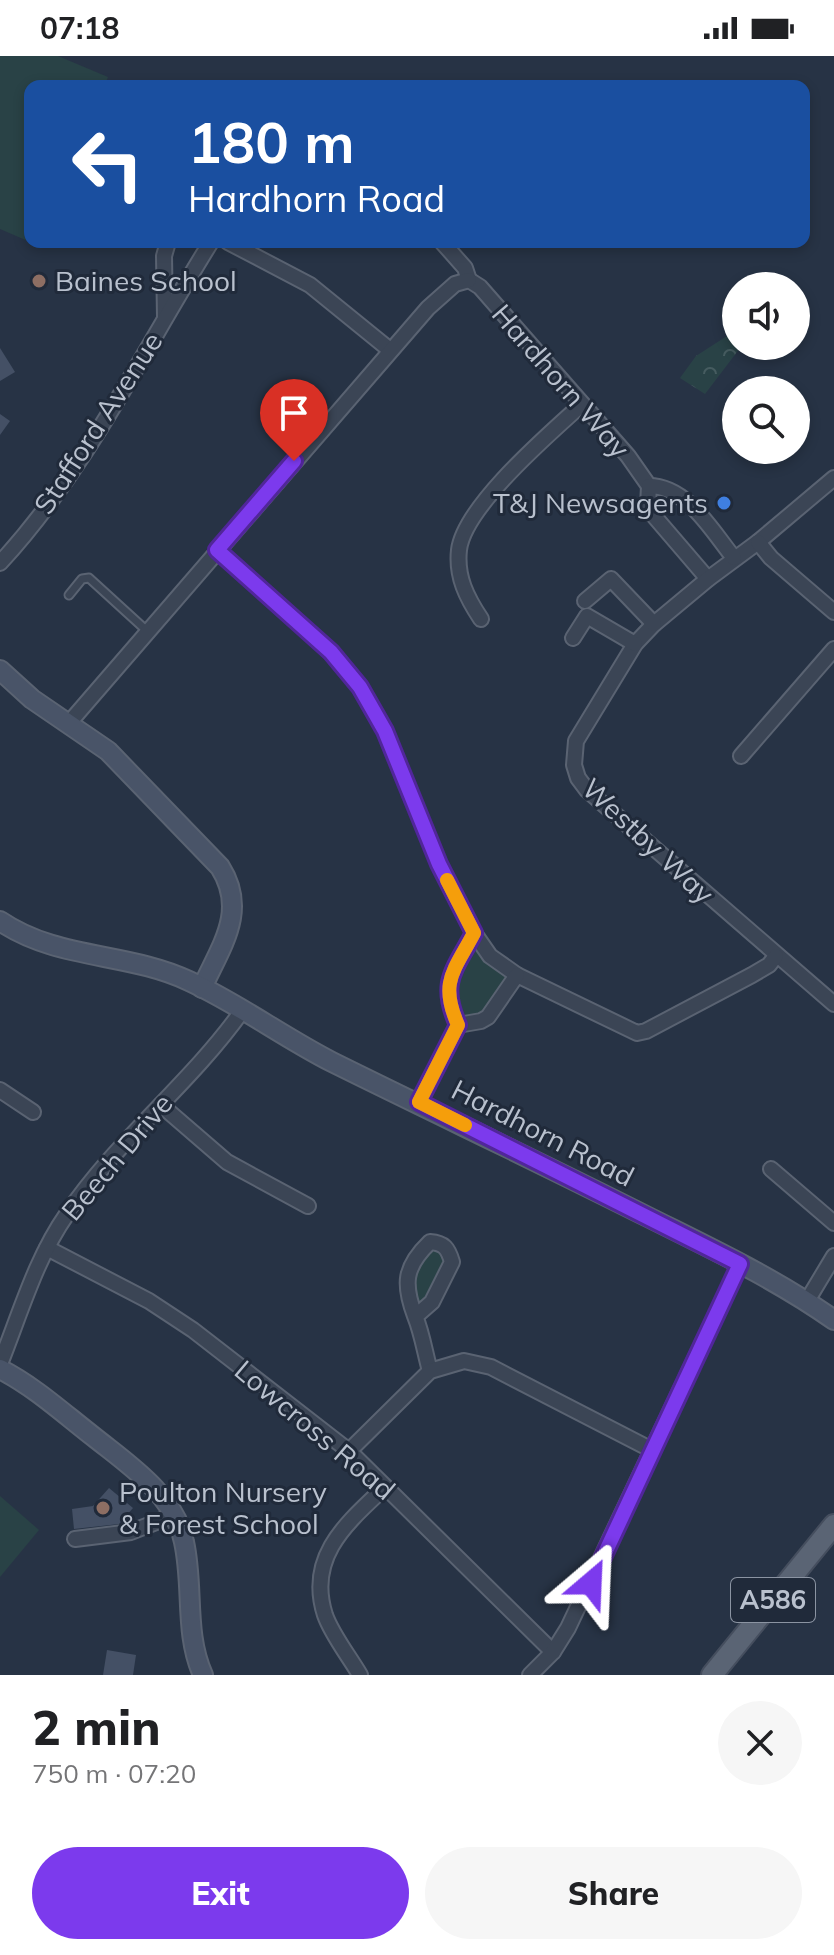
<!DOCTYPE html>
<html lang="en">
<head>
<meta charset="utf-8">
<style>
  :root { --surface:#fff; --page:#f6f6f6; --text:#202124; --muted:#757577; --accent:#7c3aed }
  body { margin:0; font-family:Mulish,sans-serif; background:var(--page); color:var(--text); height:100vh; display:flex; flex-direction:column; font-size:30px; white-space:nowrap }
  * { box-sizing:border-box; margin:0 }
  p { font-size:26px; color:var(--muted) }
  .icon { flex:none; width:44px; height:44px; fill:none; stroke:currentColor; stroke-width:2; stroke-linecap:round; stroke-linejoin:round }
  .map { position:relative; height:1619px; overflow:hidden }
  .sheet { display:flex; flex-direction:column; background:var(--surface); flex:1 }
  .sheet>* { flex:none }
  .banner { position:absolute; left:24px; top:24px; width:786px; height:168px; border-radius:16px; box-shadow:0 4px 12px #0003; background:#1a4fa0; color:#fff; overflow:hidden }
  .buttons { position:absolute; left:722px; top:216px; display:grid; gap:16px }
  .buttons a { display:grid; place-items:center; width:88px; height:88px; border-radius:50%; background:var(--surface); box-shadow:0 4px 12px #0003; font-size:40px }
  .pin { position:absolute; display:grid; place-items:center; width:68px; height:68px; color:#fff; margin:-82px -34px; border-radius:50% 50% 50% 0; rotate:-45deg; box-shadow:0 0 8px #0007 }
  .pin .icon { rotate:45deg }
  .me { position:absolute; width:88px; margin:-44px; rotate:26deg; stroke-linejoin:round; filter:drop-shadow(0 0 6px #0008) }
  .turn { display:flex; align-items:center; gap:28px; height:168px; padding:0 32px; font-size:36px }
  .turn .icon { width:104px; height:104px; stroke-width:2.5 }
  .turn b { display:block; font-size:56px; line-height:68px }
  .round { display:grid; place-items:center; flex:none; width:84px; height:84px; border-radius:42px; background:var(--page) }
  .headline { display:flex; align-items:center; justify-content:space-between; height:136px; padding:0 32px }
  h1 { font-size:48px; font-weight:800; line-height:60px }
  .cta { display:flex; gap:16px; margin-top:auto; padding:16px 32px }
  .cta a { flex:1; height:92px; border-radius:48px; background:var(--accent); color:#fff; font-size:32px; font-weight:800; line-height:92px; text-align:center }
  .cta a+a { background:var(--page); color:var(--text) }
  .status { display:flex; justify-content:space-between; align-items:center; height:56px; padding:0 40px; background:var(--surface); direction:ltr }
  .status svg { height:22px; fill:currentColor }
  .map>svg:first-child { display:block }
</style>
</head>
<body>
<div class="status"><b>07:18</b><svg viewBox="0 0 49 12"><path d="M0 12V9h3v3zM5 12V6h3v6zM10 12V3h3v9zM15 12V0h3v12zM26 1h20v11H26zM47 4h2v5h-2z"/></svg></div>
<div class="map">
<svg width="834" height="1619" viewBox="0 0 834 1619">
  <defs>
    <pattern id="park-crowns" width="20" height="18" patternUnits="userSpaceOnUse" patternTransform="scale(2)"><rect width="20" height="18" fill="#294246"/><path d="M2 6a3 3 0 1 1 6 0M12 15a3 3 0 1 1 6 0" fill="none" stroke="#465c60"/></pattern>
  </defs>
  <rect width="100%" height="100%" fill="#273345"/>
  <!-- grass -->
  <g fill="#294246">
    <path d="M0,0H58L108,21L104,30H30V186L0,173Z"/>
    <path d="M474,877L517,919L494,954L458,969L448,942Z"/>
    <path d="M430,1186L452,1206L416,1260L409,1226Z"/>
    <path d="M0,1440L39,1474L0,1521Z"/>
  </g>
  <!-- park -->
  <path fill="url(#park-crowns)" d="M727,280L740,292L705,338L680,322L696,300Z"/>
  <!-- building -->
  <g fill="#445065">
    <path d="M0,292L15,316L0,325Z"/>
    <path d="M0,358L10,365L0,379Z"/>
    <path d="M109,1432L133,1452L119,1468L74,1473L72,1453L93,1450Z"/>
    <path d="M107,1594L136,1599L133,1619H103Z"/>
  </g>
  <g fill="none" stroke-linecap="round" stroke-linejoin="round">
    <!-- lane casing -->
    <g stroke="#5a6372" stroke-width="11">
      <path id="lane" d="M69,539L82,523L89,522L146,574"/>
    </g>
    <!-- street casing -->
    <g stroke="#5a6372" stroke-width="18">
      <g id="street">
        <path d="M228,186L310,229L390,294"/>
        <path d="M442,186L465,212L469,224"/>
        <path d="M469,224L480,231L628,400L649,430L648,450L654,460L708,523"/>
        <path d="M165,261L164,200L168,186"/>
        <path d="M834,422L758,486L708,523L654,568L635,588L576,685L574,709L578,722L587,734L834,948"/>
        <path d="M649,430C687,430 712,475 734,502"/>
        <path d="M758,486L771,502L834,556"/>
        <path d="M217,494L331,596L360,631L385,675L439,808L474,877L490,900L517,919L637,977L646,975L752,919L769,909L776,900"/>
        <path d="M0,507C87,413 144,293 211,186"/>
        <path d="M585,545L611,523L654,568"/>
        <path d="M481,563C467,542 456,521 459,494C464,451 548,379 581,349"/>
        <path d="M573,582L587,560L635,588"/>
        <path d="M69,667L428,252L455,228L469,224"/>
        <path d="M741,700L834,593"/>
        <path d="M458,969L481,965L488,961L517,919"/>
        <path d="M0,1034L33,1056"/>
        <path d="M419,1046L458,969C439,926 454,915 474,877"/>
        <path d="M161,1049L227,1106L308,1150"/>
        <path d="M771,1113L834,1167"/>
        <path d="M47,1192L149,1245L193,1274L349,1395L553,1596"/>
        <path d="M807,1245L834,1200"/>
        <path d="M416,1260L432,1246L452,1206C448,1192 444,1187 430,1186C404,1211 403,1228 415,1260C422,1277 425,1297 430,1315"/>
        <path d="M0,1308C20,1258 36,1202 67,1158C117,1084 190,1028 242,955"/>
        <path d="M349,1395L430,1315L464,1305L491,1311L652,1394"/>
        <path d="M75,1483L131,1476L174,1459"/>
        <path d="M360,1619C349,1600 332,1579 325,1559C306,1500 348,1466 385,1431"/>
        <path d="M530,1619L553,1596L568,1572L740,1208"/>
      </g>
    </g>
    <!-- secondary casing -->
    <g stroke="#5a6372" stroke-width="22">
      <g id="secondary">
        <path d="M0,614L32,643L108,695L220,811C248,855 221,890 202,932"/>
        <path d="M0,865C57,904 128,896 189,925C239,948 283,981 332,1006C437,1058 543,1108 648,1161C712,1193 776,1223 834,1264"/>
        <path d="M0,1313C35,1331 63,1357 94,1381C129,1409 175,1439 184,1486C194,1531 184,1577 203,1619"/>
      </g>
    </g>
    <!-- primary casing -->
    <g stroke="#454e5e" stroke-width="24">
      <path id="primary" d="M712,1619L834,1469"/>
    </g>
    <!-- lane -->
    <use href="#lane" stroke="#3b4555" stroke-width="7"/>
    <!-- street -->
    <use href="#street" stroke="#3b4555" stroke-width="14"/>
    <!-- secondary -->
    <use href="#secondary" stroke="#495468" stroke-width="18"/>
    <!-- primary -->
    <use href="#primary" stroke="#5a6474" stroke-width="20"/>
  </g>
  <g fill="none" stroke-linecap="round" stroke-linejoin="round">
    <!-- route casing -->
    <g stroke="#51269a" stroke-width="20">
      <path id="route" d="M294,405L217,494L331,596L360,631L385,675L439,808L474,877C454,915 439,926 458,969L419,1046L740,1208L591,1527"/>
    </g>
    <!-- route -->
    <use href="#route" stroke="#7c3aed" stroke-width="14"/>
    <!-- slow -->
    <path stroke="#f59e0b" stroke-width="14" d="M447,824L474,877C454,915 439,926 458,969L419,1046L465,1069"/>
  </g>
  <!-- markers -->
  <g fill="#8d6e63" stroke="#202a3a" stroke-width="3">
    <circle cx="39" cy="225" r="8"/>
    <circle cx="103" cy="1452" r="8"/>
  </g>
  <circle fill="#3f7fe0" stroke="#202a3a" stroke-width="3" cx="724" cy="447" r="8"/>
  <g text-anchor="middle" stroke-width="6" stroke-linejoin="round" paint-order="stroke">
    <!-- shield labels -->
    <rect fill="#202a3a" stroke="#8b94a2" stroke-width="2" x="731" y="1522" width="84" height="44" rx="6"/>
    <g font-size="26" font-weight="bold" fill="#b9c1ce">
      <text x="773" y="1553">A586</text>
    </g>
    <!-- poi labels -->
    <g font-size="28" fill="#b9c1ce" stroke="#202a3a" text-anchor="start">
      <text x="55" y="235">Baines School</text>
      <text x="708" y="457" text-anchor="end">T&amp;J Newsagents</text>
      <text x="119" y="1446">Poulton Nursery<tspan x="119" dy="32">&amp; Forest School</tspan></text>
    </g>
    <!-- street labels -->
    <g font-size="28" fill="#b9c1ce" stroke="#202a3a">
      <text transform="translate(561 325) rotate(49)" y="10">Hardhorn Way</text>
      <text transform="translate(98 367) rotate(-57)" y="10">Stafford Avenue</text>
      <text transform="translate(648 785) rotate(43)" y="10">Westby Way</text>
      <text transform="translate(543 1077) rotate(27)" y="10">Hardhorn Road</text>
      <text transform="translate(117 1101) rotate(-50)" y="10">Beech Drive</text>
      <text transform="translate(315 1374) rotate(40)" y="10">Lowcross Road</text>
    </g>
  </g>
</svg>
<div class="buttons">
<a><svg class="icon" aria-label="sound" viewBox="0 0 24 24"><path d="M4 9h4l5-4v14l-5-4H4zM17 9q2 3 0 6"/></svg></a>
<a><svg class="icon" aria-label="search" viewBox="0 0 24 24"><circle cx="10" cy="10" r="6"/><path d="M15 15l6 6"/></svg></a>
</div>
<div class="pin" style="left:294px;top:405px;background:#d93025"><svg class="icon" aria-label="arrive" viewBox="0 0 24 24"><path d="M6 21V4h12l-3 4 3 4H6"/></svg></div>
<svg class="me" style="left:591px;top:1527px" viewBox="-20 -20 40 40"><path d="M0-17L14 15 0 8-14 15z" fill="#7c3aed" stroke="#fff" stroke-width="4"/></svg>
<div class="banner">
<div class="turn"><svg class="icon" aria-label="left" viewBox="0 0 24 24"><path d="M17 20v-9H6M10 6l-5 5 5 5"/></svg><div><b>180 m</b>Hardhorn Road</div></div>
</div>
</div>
<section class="sheet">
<div class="headline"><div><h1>2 min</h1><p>750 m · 07:20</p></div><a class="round"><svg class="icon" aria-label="close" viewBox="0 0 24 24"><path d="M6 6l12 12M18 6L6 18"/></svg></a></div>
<div class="cta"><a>Exit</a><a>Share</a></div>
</section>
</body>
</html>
